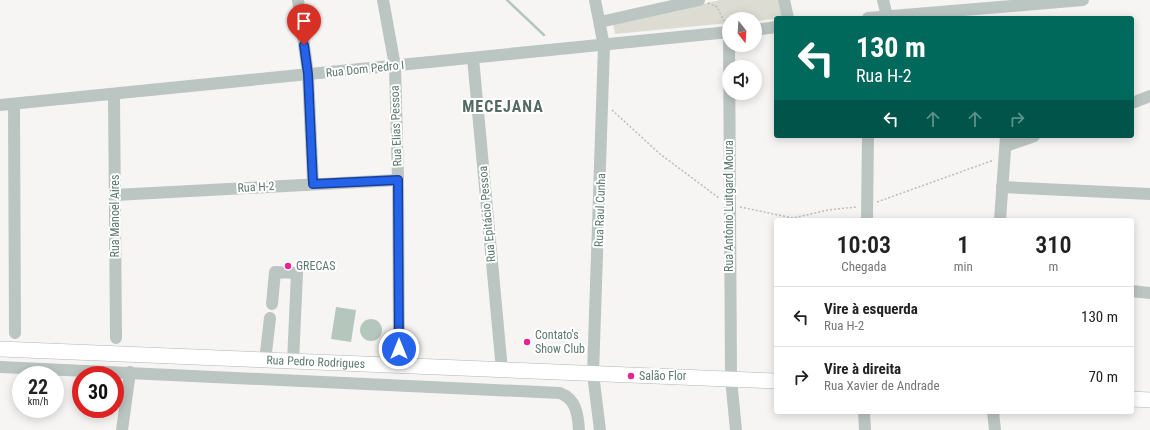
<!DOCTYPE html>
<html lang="pt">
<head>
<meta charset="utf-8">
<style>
  :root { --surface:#fff; --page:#f6f6f6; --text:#222; --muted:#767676; --line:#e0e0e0 }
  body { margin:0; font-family:"Roboto Condensed",sans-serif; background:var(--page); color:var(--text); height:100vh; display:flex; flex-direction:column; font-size:15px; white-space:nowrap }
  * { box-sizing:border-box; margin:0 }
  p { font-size:13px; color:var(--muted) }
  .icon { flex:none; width:22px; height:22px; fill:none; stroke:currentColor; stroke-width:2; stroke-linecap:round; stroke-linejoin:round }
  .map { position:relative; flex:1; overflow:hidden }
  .side { position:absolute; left:774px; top:218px; width:360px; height:196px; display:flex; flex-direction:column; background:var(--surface); border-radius:4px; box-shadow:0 2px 10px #0003 }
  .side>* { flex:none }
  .top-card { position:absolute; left:774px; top:16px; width:360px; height:122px; border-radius:4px; box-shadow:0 2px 10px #0003; background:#00695c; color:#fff; overflow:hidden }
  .needle { width:26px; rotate:163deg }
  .buttons { position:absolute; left:722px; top:12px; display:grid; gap:8px }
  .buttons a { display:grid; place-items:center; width:40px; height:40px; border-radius:50%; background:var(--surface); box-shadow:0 2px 10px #0003; font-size:20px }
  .speed { position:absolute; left:12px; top:366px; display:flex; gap:8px; font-size:20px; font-weight:700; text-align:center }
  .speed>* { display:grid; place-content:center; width:52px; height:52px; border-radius:50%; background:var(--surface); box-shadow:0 2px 10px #0003; line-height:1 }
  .speed small { font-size:10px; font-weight:400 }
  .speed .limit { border:6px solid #d22; background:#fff; color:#111 }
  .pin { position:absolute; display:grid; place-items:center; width:34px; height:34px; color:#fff; margin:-41px -17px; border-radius:50% 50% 50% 0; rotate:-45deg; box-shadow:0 0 4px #0007 }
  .pin .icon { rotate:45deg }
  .me { position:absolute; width:44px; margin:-22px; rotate:0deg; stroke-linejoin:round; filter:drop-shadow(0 0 3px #0008) }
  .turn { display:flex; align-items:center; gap:14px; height:84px; padding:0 16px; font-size:18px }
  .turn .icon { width:52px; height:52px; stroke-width:2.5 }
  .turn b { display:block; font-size:28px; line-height:34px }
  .lanes { display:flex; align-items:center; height:38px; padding:0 16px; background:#0003; justify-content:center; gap:20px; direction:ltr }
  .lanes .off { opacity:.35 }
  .eta { display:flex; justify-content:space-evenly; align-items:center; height:68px; text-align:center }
  .eta b { font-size:24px; font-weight:600; line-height:28px }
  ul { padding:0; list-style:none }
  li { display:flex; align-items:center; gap:12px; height:60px; padding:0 16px; border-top:1px solid var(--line) }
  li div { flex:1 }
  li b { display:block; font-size:15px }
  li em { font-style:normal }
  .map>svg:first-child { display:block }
</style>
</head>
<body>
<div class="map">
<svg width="1150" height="430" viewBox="0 0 1150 430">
  <rect width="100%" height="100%" fill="#f7f5f4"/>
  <!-- green -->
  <path fill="#dcdcd3" d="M720,0H778L782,18L755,21V19H729V23L615,34L613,24Z"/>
  <!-- water -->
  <g fill="#b5c7bd">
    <path d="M336,307L356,310L351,342L331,339Z"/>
    <circle cx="371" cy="330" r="11"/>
  </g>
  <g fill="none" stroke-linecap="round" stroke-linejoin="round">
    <!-- stream -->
    <path stroke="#b5c7bd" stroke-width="2.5" d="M507,0L544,35"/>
    <!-- major casing -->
    <g stroke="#adb8b4" stroke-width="16">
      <g id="major">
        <path id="s1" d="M0,349L776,381"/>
        <path d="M1132,399L1150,400"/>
      </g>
    </g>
    <!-- path -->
    <g stroke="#b6bdbb" stroke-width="1.5" stroke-dasharray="2 2" stroke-linecap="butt">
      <path d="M708,3L717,7L724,21"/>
      <path d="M612,110L660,154L719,198"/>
      <path d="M877,202L994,160"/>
      <path d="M740,207L793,218L828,210L856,207"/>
    </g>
    <!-- minor -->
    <g stroke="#bbc5c2" stroke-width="12">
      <path d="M298,0L308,74L313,183"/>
      <path d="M383,0L395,66L398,180L399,349"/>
      <path d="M595,0L604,46L593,374L600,430"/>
      <path d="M784,0L788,18"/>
      <path d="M883,0L887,16"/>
      <path d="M868,18L1083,0"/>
      <path d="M600,22L699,0"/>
      <path d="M755,30L776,27"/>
      <path d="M729,33L731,379L736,430"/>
      <path d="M473,58L502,370"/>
      <path d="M114,94L116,338"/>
      <path d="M1132,103L1150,96"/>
      <path d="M14,104L15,333"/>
      <path d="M0,105L729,32"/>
      <path d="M1006,146L1034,136"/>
      <path d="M1002,187L1150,194"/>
      <path d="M115,195L398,180"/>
      <path d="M867,220L868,136"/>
      <path d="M1000,220L1006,136"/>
      <path d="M1132,291L1150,293"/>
      <path d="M272,304L275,272L297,273L293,362"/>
      <path d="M265,361L270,318"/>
      <path d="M0,367L560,393C576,399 578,414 579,430"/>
      <path d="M864,412L865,430"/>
      <path d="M993,412L995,430"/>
      <path d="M122,430L130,372"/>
    </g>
    <!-- major -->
    <use href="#major" stroke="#fff" stroke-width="15"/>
  </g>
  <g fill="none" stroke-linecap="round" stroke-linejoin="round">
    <!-- route casing -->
    <g stroke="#184099" stroke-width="10">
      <path id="route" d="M304,45L308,74L313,184L398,180L399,349"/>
    </g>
    <!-- route -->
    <use href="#route" stroke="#2563eb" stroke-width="7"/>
  </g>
  <!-- markers -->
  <g fill="#e62590" stroke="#fff" stroke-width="1.5">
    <circle cx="288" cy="266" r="4"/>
    <circle cx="527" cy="342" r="4"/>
    <circle cx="631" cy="376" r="4"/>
  </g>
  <g text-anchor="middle" stroke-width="4" stroke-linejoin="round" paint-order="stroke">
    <!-- street labels -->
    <g font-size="12" fill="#5e7a70" stroke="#fff">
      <text transform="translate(365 69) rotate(-6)" y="4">Rua Dom Pedro I</text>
      <text transform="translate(396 126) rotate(-92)" y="4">Rua Elias Pessoa</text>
      <text transform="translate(256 187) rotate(-3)" y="4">Rua H-2</text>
      <text transform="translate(729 206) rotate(-90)" y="4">Rua Antônio Luitgard Moura</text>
      <text transform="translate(600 210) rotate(-88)" y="4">Rua Raul Cunha</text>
      <text transform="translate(487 214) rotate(-95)" y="4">Rua Epitácio Pessoa</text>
      <text transform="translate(115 216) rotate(-90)" y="4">Rua Manoel Aires</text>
      <text dy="4" stroke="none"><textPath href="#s1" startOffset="316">Rua Pedro Rodrigues</textPath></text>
    </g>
    <!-- poi labels -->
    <g font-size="12" fill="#5e7a70" stroke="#fff" text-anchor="start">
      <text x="296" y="270">GRECAS</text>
      <text x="535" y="339">Contato's<tspan x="535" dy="14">Show Club</tspan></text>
      <text x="639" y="380">Salão Flor</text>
    </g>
    <!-- district labels -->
    <g font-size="16" font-weight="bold" letter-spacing="1" fill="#546b63" stroke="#fff">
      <text x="503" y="112">MECEJANA</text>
    </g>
  </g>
</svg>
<div class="buttons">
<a><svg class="needle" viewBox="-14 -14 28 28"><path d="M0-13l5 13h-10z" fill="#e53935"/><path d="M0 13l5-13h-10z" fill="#767676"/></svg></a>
<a><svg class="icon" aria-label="sound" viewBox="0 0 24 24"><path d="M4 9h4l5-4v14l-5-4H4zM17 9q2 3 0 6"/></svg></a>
</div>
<div class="speed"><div>22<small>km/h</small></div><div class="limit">30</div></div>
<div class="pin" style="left:304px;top:45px;background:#d93025"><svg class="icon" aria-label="arrive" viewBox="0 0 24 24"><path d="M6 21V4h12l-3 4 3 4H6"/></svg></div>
<svg class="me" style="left:399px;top:349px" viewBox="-20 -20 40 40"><circle r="17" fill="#2563eb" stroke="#fff" stroke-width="3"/><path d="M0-11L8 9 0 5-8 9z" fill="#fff"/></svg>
<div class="top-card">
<div class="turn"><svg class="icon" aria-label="left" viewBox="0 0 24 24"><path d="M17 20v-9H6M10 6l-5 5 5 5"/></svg><div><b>130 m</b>Rua H-2</div></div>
<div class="lanes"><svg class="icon" aria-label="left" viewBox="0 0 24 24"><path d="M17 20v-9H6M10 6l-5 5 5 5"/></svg><svg class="icon off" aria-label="ahead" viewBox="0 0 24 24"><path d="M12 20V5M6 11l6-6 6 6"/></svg><svg class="icon off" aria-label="ahead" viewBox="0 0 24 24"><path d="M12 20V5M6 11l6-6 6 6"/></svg><svg class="icon off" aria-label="right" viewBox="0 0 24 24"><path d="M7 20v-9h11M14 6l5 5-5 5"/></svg></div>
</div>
<section class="side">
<div class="eta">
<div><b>10:03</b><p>Chegada</p></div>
<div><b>1</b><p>min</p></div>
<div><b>310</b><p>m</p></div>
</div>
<ul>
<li><svg class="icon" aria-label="left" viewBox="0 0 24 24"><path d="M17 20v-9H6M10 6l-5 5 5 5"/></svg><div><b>Vire à esquerda</b><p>Rua H-2</p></div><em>130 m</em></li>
<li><svg class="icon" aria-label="right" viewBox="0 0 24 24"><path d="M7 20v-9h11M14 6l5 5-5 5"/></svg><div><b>Vire à direita</b><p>Rua Xavier de Andrade</p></div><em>70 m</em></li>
</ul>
</section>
</div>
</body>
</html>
